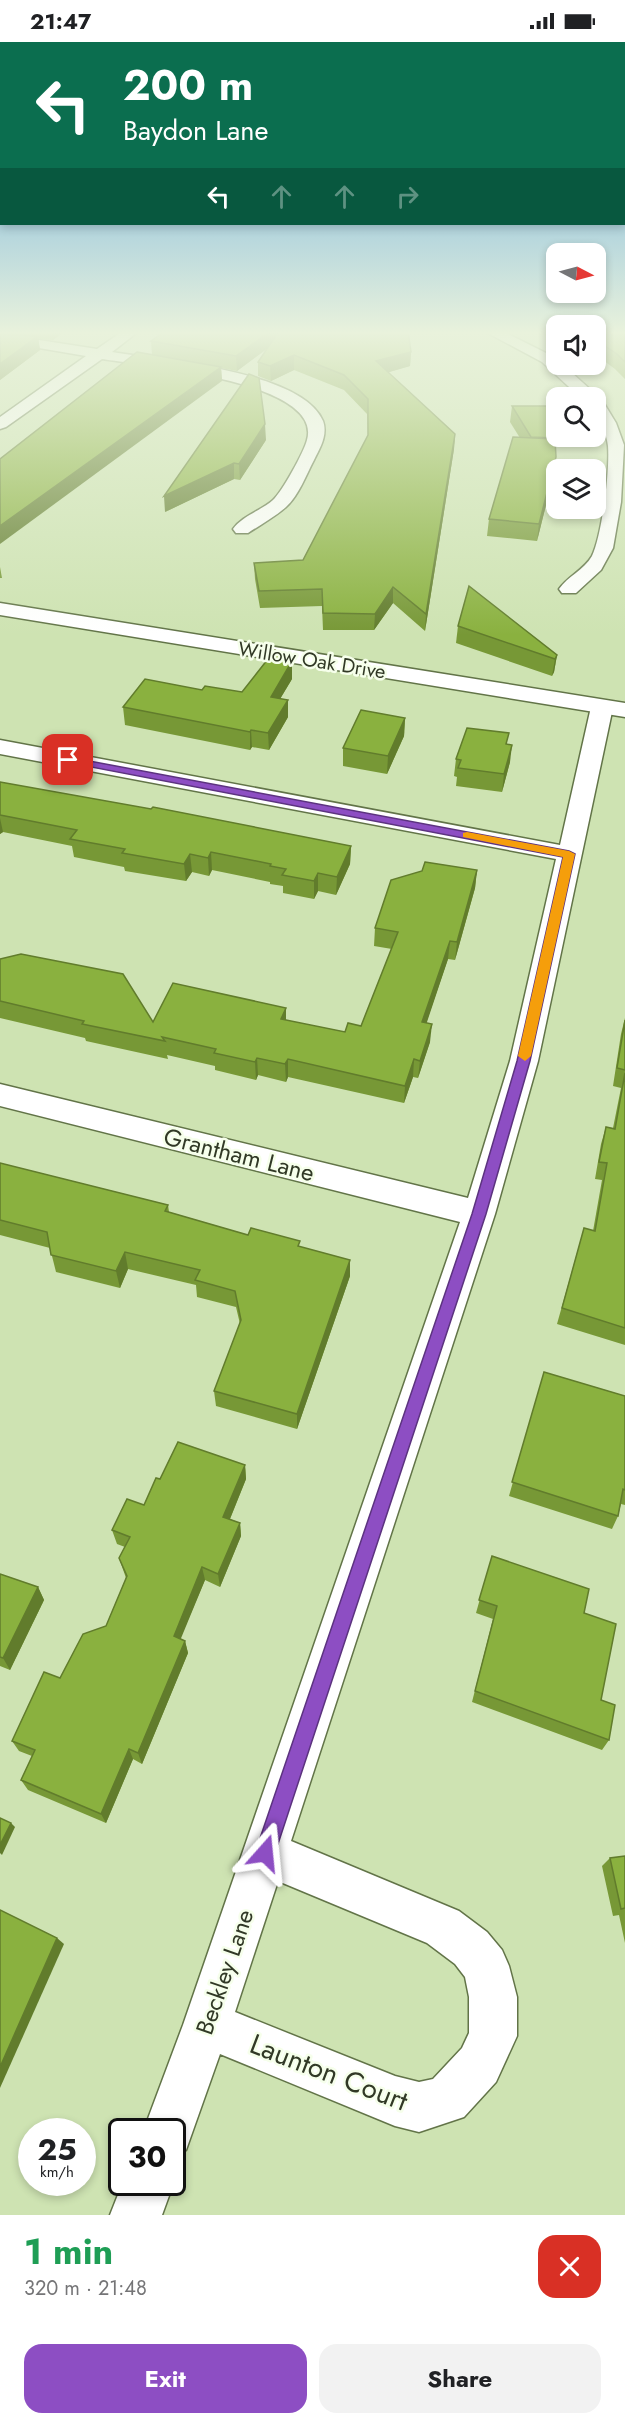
<!DOCTYPE html>
<html lang="en">
<head>
<meta charset="utf-8">
<style>
  :root { --surface:#fff; --page:#f2f2f2; --text:#202124; --muted:#757577; --accent:#8d4ec3 }
  body { margin:0; font-family:Jost,sans-serif; background:var(--page); color:var(--text); height:100vh; display:flex; flex-direction:column; font-size:22px; white-space:nowrap }
  * { box-sizing:border-box; margin:0 }
  p { font-size:20px; color:var(--muted) }
  .icon { flex:none; width:33px; height:33px; fill:none; stroke:currentColor; stroke-width:2; stroke-linecap:round; stroke-linejoin:round }
  .map { position:relative; height:2173px; overflow:hidden }
  .sheet { display:flex; flex-direction:column; background:var(--surface); flex:1 }
  .sheet>* { flex:none }
  .guide { position:absolute; left:0px; top:0px; width:626px; height:183px; box-shadow:0 3px 9px #0003; background:#0b6e4f; color:#fff; overflow:hidden }
  .needle { width:39px; rotate:96deg }
  .tools { position:absolute; left:546px; top:201px; display:grid; gap:12px }
  .tools a { display:grid; place-items:center; width:60px; height:60px; border-radius:12px; background:var(--surface); box-shadow:0 3px 9px #0003; font-size:30px }
  .speed { position:absolute; left:18px; top:2076px; display:flex; gap:12px; font-size:30px; font-weight:700; text-align:center }
  .speed>* { display:grid; place-content:center; width:78px; height:78px; border-radius:50%; background:var(--surface); box-shadow:0 3px 9px #0003; line-height:1 }
  .speed small { font-size:15px; font-weight:400 }
  .speed .limit { border:3px solid #111; border-radius:9px; background:#fff; color:#111 }
  .pin { position:absolute; display:grid; place-items:center; width:51px; height:51px; color:#fff; margin:-26px; border-radius:12px; box-shadow:0 3px 9px #0006 }
  .me { position:absolute; width:66px; margin:-33px; rotate:18deg; stroke-linejoin:round; filter:drop-shadow(0 0 4px #0008) }
  .turn { display:flex; align-items:center; gap:21px; height:126px; padding:0 24px; font-size:27px }
  .turn .icon { width:78px; height:78px; stroke-width:2.5 }
  .turn b { display:block; font-size:42px; line-height:51px }
  .lanes { display:flex; align-items:center; height:57px; padding:0 24px; background:#0003; justify-content:center; gap:30px; direction:ltr }
  .lanes .off { opacity:.35 }
  .round { display:grid; place-items:center; flex:none; width:63px; height:63px; border-radius:18px; background:var(--page) }
  .summary { display:flex; align-items:center; justify-content:space-between; height:102px; padding:0 24px }
  h1 { font-size:36px; font-weight:700; line-height:45px; color:#1e9e55 }
  .primary-button { display:flex; gap:12px; margin-top:auto; padding:12px 24px }
  .primary-button a { flex:1; height:69px; border-radius:18px; background:var(--accent); color:#fff; font-size:24px; font-weight:700; line-height:69px; text-align:center }
  .primary-button a+a { background:var(--page); color:var(--text) }
  .status { display:flex; justify-content:space-between; align-items:center; height:42px; padding:0 30px; background:var(--surface); direction:ltr }
  .status svg { height:16px; fill:currentColor }
  .map>svg:first-child { display:block }
</style>
</head>
<body>
<div class="status"><b>21:47</b><svg viewBox="0 0 49 12"><path d="M0 12V9h3v3zM5 12V6h3v6zM10 12V3h3v9zM15 12V0h3v12zM26 1h20v11H26zM47 4h2v5h-2z"/></svg></div>
<div class="map">
<svg width="625" height="2173" viewBox="0 0 625 2173">
  <rect width="100%" height="100%" fill="#cee3b2"/>
  <g fill="none" stroke-linecap="round" stroke-linejoin="round">
    <!-- street casing -->
    <g stroke="#627448" stroke-width="3">
      <g id="street">
        <path d="M123,289H139L112,310C162,318 302,329 323,379C328,393 320,406 314,418C306,433 299,453 286,465C275,475 260,483 248,491H236L233,487C242,474 262,468 273,458C282,450 304,410 307,398C324,339 139,323 102,317L6,385L0,387V375L86,314L39,306L0,304V296L39,298L97,307Z"/>
        <path d="M484,289H502L552,314L556,318V322H562L602,358L616,381L624,403L621,460L613,506L601,528L576,551H562L559,547C568,534 584,528 592,514C602,493 610,428 608,404C606,385 596,378 596,356H581L542,320Z"/>
        <path d="M602,659L610,660L613,665L538,1019L495,1172L291,1799L459,1869L487,1890L502,1908L509,1924L517,1955V1994L496,2040L464,2075L419,2090L395,2084L220,2012L186,2108L172,2113V2090H143L183,1983L460,1180L0,1064V1042L468,1156L510,1019L556,817L0,712V698L560,803L591,665L594,660ZM278,1839L427,1901L455,1922L465,1935L469,1955V1991L462,2006L433,2037L419,2040L395,2034L235,1970Z"/>
        <path d="M172,2135L174,2140L162,2173H110L123,2140H172Z"/>
      </g>
    </g>
    <!-- secondary casing -->
    <g stroke="#627448" stroke-width="3">
      <path id="secondary" d="M0,561L625,661V675L0,573Z"/>
    </g>
    <!-- street -->
    <use href="#street" fill="#fff" fill-rule="evenodd"/>
    <!-- secondary -->
    <use href="#secondary" fill="#fff" fill-rule="evenodd"/>
  </g>
  <!-- wall -->
  <g fill="#779836">
    <path d="M0,289H65L53,298L38,297L40,308L0,338Z"/>
    <path d="M596,289H625V337L615,327L596,313Z"/>
    <path d="M151,299L411,310L410,324L388,330L455,392L454,407L425,589L393,561L374,588H323L322,564L260,566L255,537L254,521L303,518L368,395L367,372L344,348L294,328L271,339L258,334V320L267,306L237,329L221,326L222,339L152,313Z"/>
    <path d="M512,364L556,396L554,431L537,499L487,494L489,477L520,396L510,380Z"/>
    <path d="M266,398L240,438L234,437L165,470Z"/>
    <path d="M0,525L2,536H0Z"/>
    <path d="M458,584L557,613L554,630L552,634L456,601Z"/>
    <path d="M292,637L280,657L288,675L269,708L252,705L250,708L125,683L123,665L202,648L242,650Z"/>
    <path d="M405,676L404,694L387,732L343,724V706Z"/>
    <path d="M507,702L510,720L502,750L456,744L457,735L454,734L456,717Z"/>
    <path d="M0,740L351,804L350,822L336,853L318,849L314,857L283,851V844L270,842V840L212,828L209,834L192,830L186,839L125,829L124,825L74,815L72,804L3,790L0,792Z"/>
    <path d="M477,828L475,846L455,918L448,917L426,981L430,1000L418,1036L413,1035L404,1061L288,1035L286,1040L258,1033L256,1038L215,1028V1024L167,1013L168,1017L86,999L85,996L0,976V917L153,980L286,966V978L345,990L361,984L392,907L374,904L375,886Z"/>
    <path d="M625,976V1303L557,1282L584,1186L593,1189L602,1138L595,1137L601,1102L606,1085L613,1086L621,1046L613,1044L621,992Z"/>
    <path d="M0,1121L168,1163L169,1170L248,1193L300,1205L350,1234L297,1387L216,1364L214,1349L240,1282L236,1265L197,1255L196,1243L128,1227L120,1246L56,1230L50,1206L0,1193Z"/>
    <path d="M544,1330L625,1354V1463L621,1462L618,1474L612,1487L509,1454Z"/>
    <path d="M245,1423L246,1437L230,1477L240,1481L241,1494L220,1545L205,1538L180,1597L185,1599L188,1611L142,1722L133,1717L106,1781L28,1748L21,1738L32,1714L19,1709L12,1699L60,1636L106,1584L126,1536L119,1516L125,1505L117,1502L112,1488L144,1463L160,1437Z"/>
    <path d="M492,1514L584,1571L609,1698L602,1708L472,1660L493,1577L476,1571Z"/>
    <path d="M0,1532L38,1545L44,1558L10,1628L0,1624Z"/>
    <path d="M625,1814V1901L619,1873L613,1874L602,1824L610,1816Z"/>
  </g>
  <!-- shaded-wall -->
  <g fill="#617c2c">
    <path d="M52,289H65L53,298Z"/>
    <path d="M271,289H287V292L237,329L236,314Z"/>
    <path d="M38,294L40,308L0,338V322Z"/>
    <path d="M411,310L410,324L376,334V319Z"/>
    <path d="M294,313V328L271,339L270,324Z"/>
    <path d="M221,325L222,339L0,502V484Z"/>
    <path d="M265,382L266,398L240,438L239,422Z"/>
    <path d="M455,392L454,407L425,589L426,572Z"/>
    <path d="M556,415L554,431L537,499L539,482Z"/>
    <path d="M234,421V437L165,470L164,454Z"/>
    <path d="M393,545V561L374,588L375,572Z"/>
    <path d="M557,613L554,630L552,634L555,617Z"/>
    <path d="M292,619V637L271,672V655Z"/>
    <path d="M288,658V675L269,708L268,691Z"/>
    <path d="M405,676L404,694L387,732L388,714Z"/>
    <path d="M251,688L252,705L250,708V690Z"/>
    <path d="M512,703L510,720L502,750L504,732Z"/>
    <path d="M0,776L3,790L0,792Z"/>
    <path d="M351,804L350,822L336,853L337,835Z"/>
    <path d="M211,810L212,828L209,834L208,816Z"/>
    <path d="M190,812L192,830L186,839L184,822Z"/>
    <path d="M477,828L475,846L455,918L457,900Z"/>
    <path d="M318,831V849L314,857V839Z"/>
    <path d="M450,899L448,917L421,998L422,980Z"/>
    <path d="M286,966V984L281,977Z"/>
    <path d="M432,982L430,1000L418,1036L420,1019Z"/>
    <path d="M257,1016L258,1033L256,1038L255,1020Z"/>
    <path d="M288,1017V1035L286,1040L285,1022Z"/>
    <path d="M414,1017L413,1035L404,1061L405,1044Z"/>
    <path d="M125,1210L128,1227L120,1246L116,1229Z"/>
    <path d="M350,1218V1234L297,1387V1372Z"/>
    <path d="M245,1423L246,1437L225,1489L223,1475Z"/>
    <path d="M240,1481L241,1494L220,1545L218,1532Z"/>
    <path d="M202,1525L205,1538L177,1606L174,1594Z"/>
    <path d="M38,1545L44,1558L10,1628L3,1616Z"/>
    <path d="M185,1599L188,1611L142,1722L138,1711Z"/>
    <path d="M129,1707L133,1717L106,1781L101,1772Z"/>
    <path d="M11,1781L15,1785L2,1813L0,1811V1803Z"/>
    <path d="M57,1896L64,1902L0,2046V2025Z"/>
  </g>
  <!-- building -->
  <g fill="#8ab13f" stroke="#617c2c" stroke-width="1.5">
    <path d="M165,289H271L236,314L151,299Z"/>
    <path d="M279,289H408L411,310L376,319L455,392L426,572L393,545L375,572L323,571L322,547L259,549L254,521L303,518L368,393V357L344,333L294,313L270,324L258,320Z"/>
    <path d="M596,289H625V320L617,312L596,298Z"/>
    <path d="M0,292L38,294L0,322Z"/>
    <path d="M137,310L221,325L0,484V417Z"/>
    <path d="M249,332L259,336L265,382L239,422L234,421L164,454Z"/>
    <path d="M512,364H553L556,396L531,395Z"/>
    <path d="M513,395L555,397L556,415L539,482L489,477Z"/>
    <path d="M469,544L557,613L555,617L458,584Z"/>
    <path d="M275,608L292,619L271,655L288,658L268,691L251,688L250,690L123,665L145,637L202,648L205,644L242,650Z"/>
    <path d="M361,668L405,676L388,714L343,706Z"/>
    <path d="M467,686L509,691L506,702L512,703L504,732L458,726L461,718L456,717Z"/>
    <path d="M0,740L151,767L153,765L351,804L337,835L318,831L314,839L282,833L286,827L270,824L271,822L211,810L208,816L190,812L184,822L122,811L125,807L70,797L77,788L0,773Z"/>
    <path d="M425,820L477,828L457,900L450,899L422,980L432,982L420,1019L414,1017L405,1044L288,1017L285,1022L257,1016L255,1020L214,1011L216,1007L162,995L165,999L82,982L84,979L0,959V917L21,912L123,932L153,980L173,941L286,966L281,977L345,990L348,981L361,984L398,890L375,886L391,838L422,829Z"/>
    <path d="M625,978V1028L617,1026Z"/>
    <path d="M625,1031V1286L562,1266L584,1186L595,1189L607,1121L599,1120L606,1085L615,1087Z"/>
    <path d="M0,1121L168,1163L165,1169L248,1193L251,1186L300,1199L298,1204L350,1218L297,1372L214,1349L241,1278L235,1249L195,1238L200,1228L125,1210L116,1229L51,1213L47,1190L0,1178Z"/>
    <path d="M544,1330L625,1354V1448L623,1447L618,1474L512,1440Z"/>
    <path d="M178,1400L245,1423L223,1475L240,1481L218,1532L202,1525L174,1594L185,1599L138,1711L129,1707L101,1772L21,1738L35,1708L12,1699L44,1630L60,1636L83,1592L106,1584L127,1534L119,1516L130,1495L112,1488L127,1457L144,1463L156,1436L160,1437Z"/>
    <path d="M492,1514L589,1547L584,1571L616,1582L601,1658L615,1663L609,1698L475,1649L497,1564L479,1558Z"/>
    <path d="M0,1532L38,1545L3,1616L0,1615Z"/>
    <path d="M0,1776L11,1781L0,1803Z"/>
    <path d="M625,1814V1866L621,1867L610,1816Z"/>
    <path d="M0,1868L57,1896L0,2025Z"/>
  </g>
  <!-- sky -->
  <linearGradient id="sky" x2="0" y2="1"><stop stop-color="#52a1df"/><stop offset="0.49" stop-color="#e9f2dc"/><stop offset="1" stop-color="#e9f2dc" stop-opacity="0"/></linearGradient>
  <rect width="625" height="593" fill="url(#sky)"/>
  <!-- route -->
  <path fill="#8d4ec3" stroke="#5c337f" stroke-width="1.5" d="M68,715L569,809L575,812L530,1019L486,1172L275,1811L272,1818L265,1821L258,1818L255,1811L472,1172L517,1019L563,815L65,720V716Z"/>
  <!-- slow -->
  <path fill="#f59e0b" d="M467,790L569,809L575,812L531,1014L525,1019L518,1014L563,815L463,795V791Z"/>
  <g text-anchor="middle" stroke-width="5" stroke-linejoin="round" paint-order="stroke">
    <!-- far-street labels -->
    <g font-size="20" fill="#313926" stroke="#f6ffeb">
      <text transform="translate(312 618) rotate(9)" y="7">Willow Oak Drive</text>
    </g>
    <!-- street labels -->
    <g font-size="24" fill="#313926" stroke="#f6ffeb">
      <text transform="translate(239 1113) rotate(14)" y="8">Grantham Lane</text>
      <text transform="translate(225 1930) rotate(-71)" y="8">Beckley Lane</text>
    </g>
    <!-- near-street labels -->
    <g font-size="28" fill="#313926" stroke="#f6ffeb">
      <text transform="translate(329 2030) rotate(21)" y="10">Launton Court</text>
    </g>
  </g>
</svg>
<div class="tools">
<a><svg class="needle" viewBox="-14 -14 28 28"><path d="M0-13l5 13h-10z" fill="#e53935"/><path d="M0 13l5-13h-10z" fill="#757577"/></svg></a>
<a><svg class="icon" aria-label="sound" viewBox="0 0 24 24"><path d="M4 9h4l5-4v14l-5-4H4zM17 9q2 3 0 6"/></svg></a>
<a><svg class="icon" aria-label="search" viewBox="0 0 24 24"><circle cx="10" cy="10" r="6"/><path d="M15 15l6 6"/></svg></a>
<a><svg class="icon" aria-label="layers" viewBox="0 0 24 24"><path d="M12 4l9 5-9 5-9-5zM3 14l9 5 9-5"/></svg></a>
</div>
<div class="speed"><div>25<small>km/h</small></div><div class="limit">30</div></div>
<div class="pin" style="left:68px;top:718px;background:#d93025"><svg class="icon" aria-label="arrive" viewBox="0 0 24 24"><path d="M6 21V4h12l-3 4 3 4H6"/></svg></div>
<svg class="me" style="left:265px;top:1811px" viewBox="-20 -20 40 40"><path d="M0-17L14 15 0 8-14 15z" fill="#8d4ec3" stroke="#fff" stroke-width="4"/></svg>
<div class="guide">
<div class="turn"><svg class="icon" aria-label="left" viewBox="0 0 24 24"><path d="M17 20v-9H6M10 6l-5 5 5 5"/></svg><div><b>200 m</b>Baydon Lane</div></div>
<div class="lanes"><svg class="icon" aria-label="left" viewBox="0 0 24 24"><path d="M17 20v-9H6M10 6l-5 5 5 5"/></svg><svg class="icon off" aria-label="ahead" viewBox="0 0 24 24"><path d="M12 20V5M6 11l6-6 6 6"/></svg><svg class="icon off" aria-label="ahead" viewBox="0 0 24 24"><path d="M12 20V5M6 11l6-6 6 6"/></svg><svg class="icon off" aria-label="right" viewBox="0 0 24 24"><path d="M7 20v-9h11M14 6l5 5-5 5"/></svg></div>
</div>
</div>
<section class="sheet">
<div class="summary"><div><h1>1 min</h1><p>320 m · 21:48</p></div><a class="round" style="background:#d93025;color:#fff"><svg class="icon" aria-label="close" viewBox="0 0 24 24"><path d="M6 6l12 12M18 6L6 18"/></svg></a></div>
<div class="primary-button"><a>Exit</a><a>Share</a></div>
</section>
</body>
</html>
